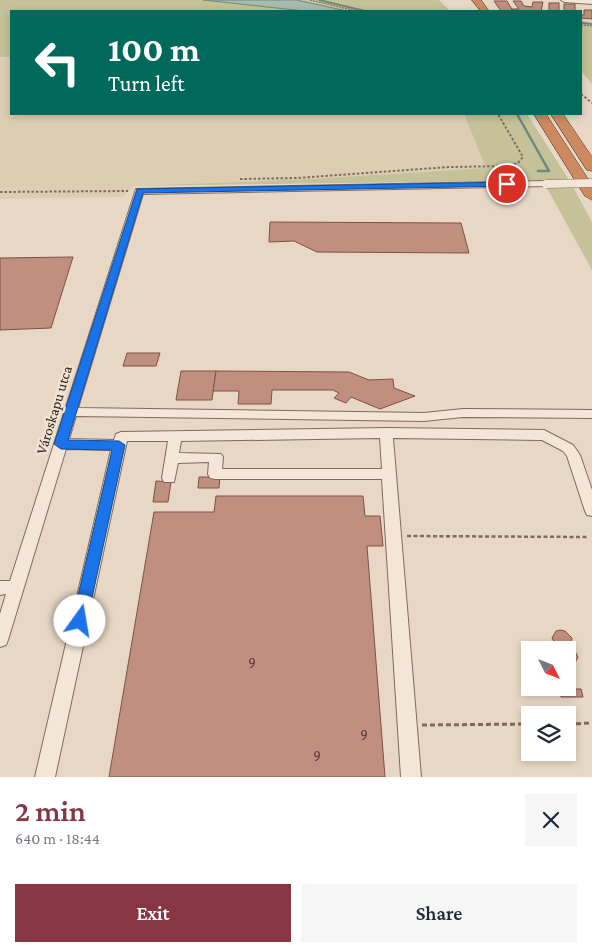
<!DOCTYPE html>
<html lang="en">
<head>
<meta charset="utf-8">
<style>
  :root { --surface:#fff; --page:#f6f6f7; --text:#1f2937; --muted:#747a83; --accent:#883544 }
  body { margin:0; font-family:"Crimson Pro",serif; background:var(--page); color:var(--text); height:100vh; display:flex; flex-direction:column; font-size:19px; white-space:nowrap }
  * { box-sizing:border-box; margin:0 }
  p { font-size:16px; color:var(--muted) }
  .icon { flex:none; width:28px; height:28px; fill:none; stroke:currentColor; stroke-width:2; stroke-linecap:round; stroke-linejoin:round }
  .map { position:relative; height:777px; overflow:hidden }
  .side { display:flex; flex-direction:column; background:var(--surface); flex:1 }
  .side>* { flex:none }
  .banner { position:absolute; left:10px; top:10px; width:572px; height:105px; border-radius:0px; box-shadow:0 2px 8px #0003; background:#00695c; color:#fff; overflow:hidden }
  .needle { width:32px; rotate:132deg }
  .tools { position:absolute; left:521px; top:641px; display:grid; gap:10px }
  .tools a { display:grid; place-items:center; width:55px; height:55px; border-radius:0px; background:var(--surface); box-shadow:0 2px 8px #0003; font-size:25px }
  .pin { position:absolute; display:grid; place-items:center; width:42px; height:42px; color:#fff; margin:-21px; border:2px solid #fff; border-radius:50%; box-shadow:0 1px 5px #0007 }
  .me { position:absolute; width:55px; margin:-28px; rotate:13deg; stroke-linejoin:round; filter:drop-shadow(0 0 4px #0008) }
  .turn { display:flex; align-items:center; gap:18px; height:105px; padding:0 15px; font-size:22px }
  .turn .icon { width:65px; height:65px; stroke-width:2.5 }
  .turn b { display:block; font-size:35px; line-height:42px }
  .round { display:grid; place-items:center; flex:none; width:52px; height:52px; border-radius:0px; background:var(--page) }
  .headline { display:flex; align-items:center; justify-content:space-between; height:85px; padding:0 15px }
  h1 { font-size:30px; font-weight:600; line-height:38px; color:var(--accent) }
  .primary-button { display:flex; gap:10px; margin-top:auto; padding:10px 15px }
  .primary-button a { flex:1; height:58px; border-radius:0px; background:var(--accent); color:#fff; font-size:20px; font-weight:600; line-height:58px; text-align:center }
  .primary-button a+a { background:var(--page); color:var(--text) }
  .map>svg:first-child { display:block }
</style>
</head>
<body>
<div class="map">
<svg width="592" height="777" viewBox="0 0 592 777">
  <rect width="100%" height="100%" fill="#e8d7c5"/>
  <!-- farmland -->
  <path fill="#ddceb3" d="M0,57H11V114H464L486,168L310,179L134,186L123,197L0,199Z"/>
  <!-- green -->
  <g fill="#c5c29a">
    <path d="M0,0H203L304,11H11V57H0Z"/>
    <path d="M296,0H439L450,11H347Z"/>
    <path d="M581,21L592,22V84L581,71Z"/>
    <path d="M464,114H527L569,180L134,186L310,179L486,168Z"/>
    <path d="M573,187L592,222V270L547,188Z"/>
  </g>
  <!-- water -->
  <path fill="#a6bcb1" stroke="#6e897d" d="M203,0H296L347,11H304Z"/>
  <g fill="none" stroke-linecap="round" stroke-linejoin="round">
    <!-- stream-far1 -->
    <g stroke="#6e897d" stroke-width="2">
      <path d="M319,0L365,11"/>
      <path d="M581,23L592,24"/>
    </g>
    <!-- stream -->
    <path stroke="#6e897d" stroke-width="2.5" d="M517,114L549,171H538"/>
  </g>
  <!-- building -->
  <g fill="#c18f7f" stroke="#7d5246">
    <path d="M494,1H507L513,11H501Z"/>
    <path d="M513,1H521L524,6L532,7L533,2H543L541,11H513L512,9H519Z"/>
    <rect x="549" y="3" width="10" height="8"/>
    <rect x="564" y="4" width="11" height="7"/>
    <path d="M584,10H592V19L581,18V15H584Z"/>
    <path d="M270,222L461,223L469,253L317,252L294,241L269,242Z"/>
    <path d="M73,257L51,328L0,330V258Z"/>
    <path d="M127,353H160L156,366H123Z"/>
    <path d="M181,371H216L212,400H176Z"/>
    <path d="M216,371L349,372L369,380L393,379L394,388L415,396L380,409L351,397L346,403L334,398L339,393L333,390H272L271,404H238L239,391H213Z"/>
    <path d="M199,477H220L219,488H198Z"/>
    <path d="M156,481L171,482L168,502H153Z"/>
    <path d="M216,496H363L365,516H380L383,546H367L385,777H109L154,512H214Z"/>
    <path d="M560,630L565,631L572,638L571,644L578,657L574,665H568V650H559L552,638L556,631Z"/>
    <path d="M559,689H581L583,697H561Z"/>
  </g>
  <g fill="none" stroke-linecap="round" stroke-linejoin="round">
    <!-- minor casing -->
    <g stroke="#816a5d" stroke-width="2">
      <g id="minor">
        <path d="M561,0H592V4L564,2Z"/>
        <path d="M546,181L550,184L549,186L143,194L78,408L424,413L463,409L592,410V418L463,417L424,421L76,416L69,439L114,440L116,434L121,432L386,428L544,430L573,445L580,455L592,490V516L587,515L585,511L567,456L563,451L542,440L393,438L421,777H401L382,479H215L210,478L208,474L209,462L178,463L174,482H164L162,478L168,441H127L55,777H35L111,450L66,449L8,640L6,645L0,647V614L6,594L0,595V581H10L136,189ZM380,438L382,469H222L223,457L221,454L179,453L181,441Z"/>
      </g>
    </g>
    <!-- highway casing -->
    <g stroke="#4f3931" stroke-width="1">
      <g id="highway">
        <path d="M472,0H481L489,11H481Z"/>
        <path d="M534,114H546L592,185V200L585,196Z"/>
        <path d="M551,114H563L592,157V171L587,170Z"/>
      </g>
    </g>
    <!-- path-far3 -->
    <g stroke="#816a5d" stroke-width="1" stroke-dasharray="2 1" stroke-linecap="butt">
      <path d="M310,0L356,11"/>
      <path d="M581,25L592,26"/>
    </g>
    <!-- path-far2 -->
    <g stroke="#816a5d" stroke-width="2" stroke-dasharray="2.5 2" stroke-linecap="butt">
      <path d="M581,94L592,103"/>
      <path d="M240,179L297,178L449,167L507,166L518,163L523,157L498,114"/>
      <path d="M0,192L128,191"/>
    </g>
    <!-- path-far1 -->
    <path stroke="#816a5d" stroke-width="2.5" stroke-dasharray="4 2.5" stroke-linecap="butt" d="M407,536L588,537"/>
    <!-- path -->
    <g stroke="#816a5d" stroke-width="3" stroke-dasharray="5 3" stroke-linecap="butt">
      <path d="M568,724L592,723"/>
      <path d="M422,725L530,724"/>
    </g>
    <!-- minor -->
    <use href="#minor" fill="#f4e6d7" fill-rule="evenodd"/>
    <!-- highway -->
    <use href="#highway" fill="#cd8960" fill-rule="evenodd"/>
    <!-- minor-bridge casing -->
    <g stroke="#816a5d" stroke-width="9" stroke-linecap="butt">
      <path id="minor-bridge" d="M546,184L592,183"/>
    </g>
    <!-- minor-bridge -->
    <use href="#minor-bridge" stroke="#f4e6d7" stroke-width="8"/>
  </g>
  <!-- route -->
  <path fill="#1a73e8" stroke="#114b97" d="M507,182L511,184L510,186L143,193L68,440L119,441L125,445L87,621L85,625L80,627L74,625L72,621L112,450L61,449L54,444L137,189Z"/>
  <g text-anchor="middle" stroke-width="5" stroke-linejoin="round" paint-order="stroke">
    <!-- street labels -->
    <g font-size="15" fill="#33251f" stroke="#f0e3d3">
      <text transform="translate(54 410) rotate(-73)" y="5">Városkapu utca</text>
    </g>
    <!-- near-number labels -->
    <g font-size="15" fill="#564037">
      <text x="252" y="667">9</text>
      <text x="364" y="739">9</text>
      <text x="317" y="760">9</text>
    </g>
  </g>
</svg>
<div class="tools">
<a><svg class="needle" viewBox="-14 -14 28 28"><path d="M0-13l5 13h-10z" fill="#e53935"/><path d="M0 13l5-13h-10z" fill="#747a83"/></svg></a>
<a><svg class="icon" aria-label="layers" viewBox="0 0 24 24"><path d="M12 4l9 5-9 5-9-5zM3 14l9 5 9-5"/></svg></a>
</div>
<div class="pin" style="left:507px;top:184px;background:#d93025"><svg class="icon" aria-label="arrive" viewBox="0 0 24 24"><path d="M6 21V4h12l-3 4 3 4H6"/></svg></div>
<svg class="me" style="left:80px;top:621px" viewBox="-20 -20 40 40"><circle r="19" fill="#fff"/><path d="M0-13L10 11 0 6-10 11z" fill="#1a73e8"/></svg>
<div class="banner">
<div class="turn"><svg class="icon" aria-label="left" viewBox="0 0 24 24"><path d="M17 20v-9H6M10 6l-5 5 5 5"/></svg><div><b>100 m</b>Turn left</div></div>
</div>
</div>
<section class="side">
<div class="headline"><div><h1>2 min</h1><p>640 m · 18:44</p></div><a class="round"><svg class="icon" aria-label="close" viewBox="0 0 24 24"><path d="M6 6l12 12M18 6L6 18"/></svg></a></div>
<div class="primary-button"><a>Exit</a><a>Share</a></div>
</section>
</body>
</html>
